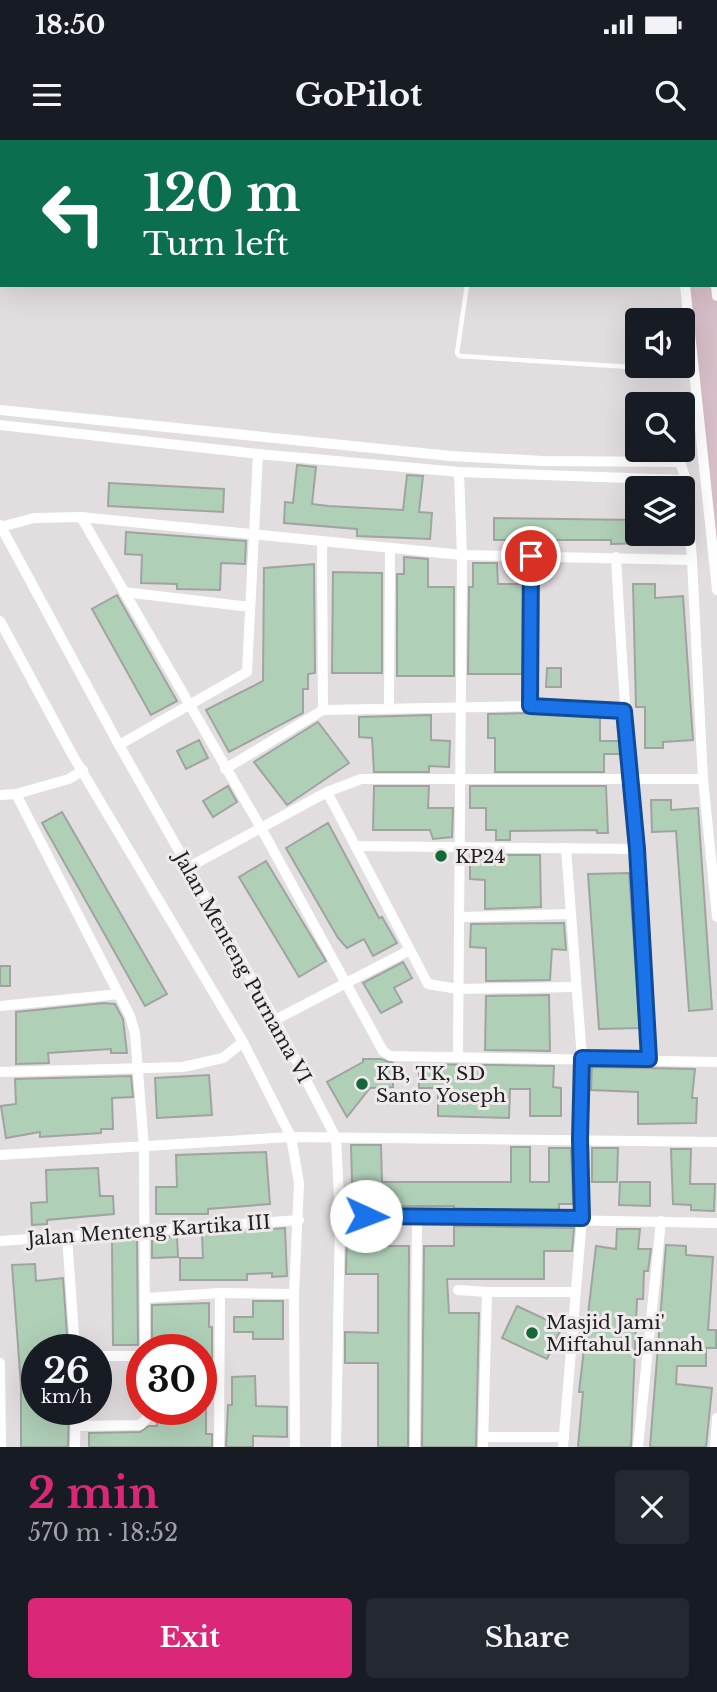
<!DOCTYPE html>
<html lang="en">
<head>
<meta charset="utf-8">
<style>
  :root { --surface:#171b24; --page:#242831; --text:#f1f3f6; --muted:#9ea1a6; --accent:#db2777 }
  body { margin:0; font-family:"Libre Baskerville",serif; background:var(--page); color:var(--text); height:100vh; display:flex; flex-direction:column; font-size:26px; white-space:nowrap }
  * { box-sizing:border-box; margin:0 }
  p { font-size:23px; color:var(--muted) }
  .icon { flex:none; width:38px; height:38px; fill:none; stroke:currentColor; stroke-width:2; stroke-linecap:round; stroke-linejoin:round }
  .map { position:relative; height:1307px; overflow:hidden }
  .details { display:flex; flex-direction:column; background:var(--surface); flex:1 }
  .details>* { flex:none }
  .banner { position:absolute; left:0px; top:0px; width:718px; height:147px; box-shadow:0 7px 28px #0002; background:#0b6e4f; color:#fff; overflow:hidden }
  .controls { position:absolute; left:625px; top:168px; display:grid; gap:14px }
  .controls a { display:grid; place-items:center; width:70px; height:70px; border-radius:7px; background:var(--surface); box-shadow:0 7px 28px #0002; font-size:35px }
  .speed { position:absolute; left:21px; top:1194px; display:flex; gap:14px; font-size:35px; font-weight:700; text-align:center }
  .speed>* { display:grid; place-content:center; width:91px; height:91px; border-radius:50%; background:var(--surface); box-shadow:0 7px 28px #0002; line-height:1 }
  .speed small { font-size:18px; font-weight:400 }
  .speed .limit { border:10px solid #d22; background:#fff; color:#111 }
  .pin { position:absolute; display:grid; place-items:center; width:60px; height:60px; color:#fff; margin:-30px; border:4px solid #fff; border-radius:50%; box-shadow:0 2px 7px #0007 }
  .me { position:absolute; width:77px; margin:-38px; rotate:92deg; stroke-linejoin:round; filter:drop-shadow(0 0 5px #0008) }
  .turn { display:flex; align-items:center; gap:24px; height:147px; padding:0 28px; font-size:32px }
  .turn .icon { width:91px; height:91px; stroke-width:2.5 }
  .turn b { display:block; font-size:49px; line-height:60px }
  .round { display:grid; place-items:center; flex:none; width:74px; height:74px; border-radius:7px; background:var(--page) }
  .overview { display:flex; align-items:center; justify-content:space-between; height:119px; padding:0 28px }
  h1 { font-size:42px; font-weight:800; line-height:52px; color:var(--accent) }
  .button { display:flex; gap:14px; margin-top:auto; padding:14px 28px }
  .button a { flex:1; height:80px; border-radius:7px; background:var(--accent); color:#fff; font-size:28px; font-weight:800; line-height:80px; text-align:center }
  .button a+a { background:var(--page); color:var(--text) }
  .status { display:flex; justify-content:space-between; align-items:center; height:49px; padding:0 35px; background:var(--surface); direction:ltr }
  .status svg { height:19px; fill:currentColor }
  header { display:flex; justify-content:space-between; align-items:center; height:91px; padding:0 28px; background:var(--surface); font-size:32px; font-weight:800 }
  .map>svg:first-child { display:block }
</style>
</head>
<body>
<div class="status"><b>18:50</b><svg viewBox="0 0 49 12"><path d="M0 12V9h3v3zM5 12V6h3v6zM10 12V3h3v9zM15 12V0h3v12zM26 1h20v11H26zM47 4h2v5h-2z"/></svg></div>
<header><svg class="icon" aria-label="menu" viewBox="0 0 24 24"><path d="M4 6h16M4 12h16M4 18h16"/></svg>GoPilot<svg class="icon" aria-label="search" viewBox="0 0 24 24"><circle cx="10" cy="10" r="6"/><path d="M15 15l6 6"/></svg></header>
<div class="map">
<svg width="717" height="1307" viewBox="0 0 717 1307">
  <rect width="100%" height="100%" fill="#e2dddf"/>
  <!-- green -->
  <path fill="#d7bec8" d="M666,0H717V455L685,145H716V2Z"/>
  <!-- building -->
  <g fill="#afcfb7" stroke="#a0a4a1" stroke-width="2">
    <path d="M297,325L316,327L312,364L328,366L403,370L407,335L423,336L419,372L432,373L430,399L357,396V389L284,383L285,362L293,363Z"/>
    <path d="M109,343L224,349L223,372L108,366Z"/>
    <path d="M494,378L637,380V394H652L653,403L611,404V400H494Z"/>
    <path d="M126,392L246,401L245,424L221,423L220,450L177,449V444L141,443L142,415L125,414Z"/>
    <path d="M404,417L428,419V447H454V536H397V434H404Z"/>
    <path d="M473,423H497L498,444H523V534H468L469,447H473Z"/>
    <path d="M314,424L315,533L308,534V549H303V573L229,612L206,570L263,541L264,428Z"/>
    <path d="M333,432L382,433V533H332Z"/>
    <path d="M633,444H655V458L683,456L693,600L663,602V608H645V567H636Z"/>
    <path d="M117,455L177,561L151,575L92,469Z"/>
    <path d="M547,528H561V547H546Z"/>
    <path d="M530,573L600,577V601H620L621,614H604V632H495V598H488V574Z"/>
    <path d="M431,575V600L450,601L449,627L429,626V632H374L372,598L359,597V577Z"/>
    <path d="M318,582L349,623L287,665L254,622Z"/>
    <path d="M199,600L208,618L186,629L177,611Z"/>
    <path d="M228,646L237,662L213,677L203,661Z"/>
    <path d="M374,646H429L428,668H453L452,697L433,699L430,690H373Z"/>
    <path d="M470,646H606L608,693H597V690L510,691V700H496V690H486V668H470Z"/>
    <path d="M651,660H671V670L698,668L712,869L689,871L676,691L652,692Z"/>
    <path d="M62,672L167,854L145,866L42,683Z"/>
    <path d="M328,683L379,778L382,777L397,803L373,816L364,799L347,808L338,798L286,708Z"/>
    <path d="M470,715H540L541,767L485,769V740L470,739Z"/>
    <path d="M266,721L326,821L299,837L239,737Z"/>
    <path d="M629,733L640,888L599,889L588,734Z"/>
    <path d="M564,783L566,810L552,809L550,840L486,841V808L470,807L471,784Z"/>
    <path d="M403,822L412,838L394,848L402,862L381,873L363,843Z"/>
    <rect x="0" y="826" width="10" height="20"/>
    <path d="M549,855L550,911L485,910L486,856Z"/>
    <path d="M104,863L115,864L123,879L127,913H111V909L48,913L49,923L16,924V872Z"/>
    <path d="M363,919H381L393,923V947L370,948L347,977L327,942L363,922Z"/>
    <path d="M419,924L554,926L553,947L561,948V976H530V949H510L509,978L438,976V948H419Z"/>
    <path d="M592,927L695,929L692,958H697L696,983L638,984V952L591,950Z"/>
    <path d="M209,935L212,975L157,978L155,938Z"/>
    <path d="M131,936L133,957L112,958L113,989H101V993L40,997V992L6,998L1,966L16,964L15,939Z"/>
    <path d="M351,1005H381L382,1042H511V1007H530V1042H549V1008H571L573,1064H559V1073L454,1071V1066H374L375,1042H352Z"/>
    <path d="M592,1008H618L617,1042H592Z"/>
    <path d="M671,1009H691L690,1044H715L714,1071L691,1070V1065L673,1064Z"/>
    <path d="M266,1012L270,1064L208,1069V1074H156V1047H177L176,1015Z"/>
    <path d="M98,1028L100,1056H113L114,1074L47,1080V1084L32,1085L31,1063L47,1062L46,1030Z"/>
    <path d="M620,1042H650V1066L619,1065Z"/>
    <path d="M347,1084H376V1106H409L408,1307H378V1223H345V1192L378,1193V1134H346Z"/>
    <path d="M454,1086L574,1088L572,1111H544V1139H447L449,1173H479L476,1307H422L424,1106H454Z"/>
    <path d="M285,1088L287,1136L272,1137V1133L247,1134V1140H180V1118H203L202,1094Z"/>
    <path d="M617,1089H640L638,1109H651L648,1131H644L643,1159H637L631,1307H578L583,1252H579L596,1106L616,1109Z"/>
    <path d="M177,1096L178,1117L152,1118V1098Z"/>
    <path d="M137,1099L138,1205H113L112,1101Z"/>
    <path d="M666,1105L686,1106V1115L713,1117L708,1190H716V1208H706V1226H677L676,1244L712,1248L706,1307H650Z"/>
    <path d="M35,1124L36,1141L63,1138L68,1209H37V1269H69L68,1307H21V1246L12,1125Z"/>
    <path d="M253,1161H283V1199H253V1192H234V1177H253Z"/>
    <path d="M209,1163V1187H212V1256H201V1209H157V1206H152V1165Z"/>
    <path d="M517,1166L562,1187L547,1219L502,1198Z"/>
    <path d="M255,1236L256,1266L287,1267V1297L253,1296V1307H226L228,1265H232V1237Z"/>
    <path d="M157,1269H206V1294H212V1307H89V1293L140,1292L149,1286H157Z"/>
  </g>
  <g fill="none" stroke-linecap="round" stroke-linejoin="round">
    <!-- lane -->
    <path stroke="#fff" stroke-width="4.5" d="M467,145L457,213L459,216L693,231"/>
    <!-- street -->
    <g stroke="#fff" stroke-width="10">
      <path d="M669,0L670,2"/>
      <path d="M700,0V2"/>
      <path d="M685,145L717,450"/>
      <path d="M716,145L717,156"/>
      <path d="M0,270L451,316L542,321L680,322L686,340L692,420"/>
      <path d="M0,285L258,314L459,332L686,340"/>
      <path d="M81,377L261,688L383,911L390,916L717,922"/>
      <path d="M0,385L119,605L275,880L336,998L340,1076L336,1307"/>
      <path d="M1,387L34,378L81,377L462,415L692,420L703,639L717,777"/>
      <path d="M322,402L323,570"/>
      <path d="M616,417C625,585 639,752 649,919"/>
      <path d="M124,452L250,467"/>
      <path d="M0,481L73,616L243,902L291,997L299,1043L294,1154L295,1307"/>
      <path d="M530,566L531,416"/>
      <path d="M389,567L390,408"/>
      <path d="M119,605L247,532L258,314"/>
      <path d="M225,629L323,570L530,566L624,571"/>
      <path d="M327,652L428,844L458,849L576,847"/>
      <path d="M16,654L69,639L83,630"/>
      <path d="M0,655L16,654L130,876L135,893L144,1008L145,1209"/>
      <path d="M355,706L637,709"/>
      <path d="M189,727L327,652L361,639H703"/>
      <path d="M460,777L570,774"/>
      <path d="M0,866L119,854"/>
      <path d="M275,880L408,811"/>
      <path d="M458,915L462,415L459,332"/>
      <path d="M0,932L183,927L223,918L243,902"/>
      <path d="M0,1015L291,997L717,1002"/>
      <path d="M340,1076L717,1083"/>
      <path d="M67,1096L75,1209"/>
      <path d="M0,1101L299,1080"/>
      <path d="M458,1150L487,1152"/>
      <path d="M146,1158L220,1153L294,1154"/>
      <path d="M96,1216H142"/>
      <path d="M0,1223L1,1307"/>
      <path d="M76,1286L140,1285L147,1278V1269"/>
      <path d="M484,1297H564"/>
      <path d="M75,1307L76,1269"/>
      <path d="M219,1307L220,1153"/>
      <path d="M415,1307L417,1078"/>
      <path d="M483,1307L487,1152H575"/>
      <path d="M563,1307L582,1078L580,999L582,918L566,708"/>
      <path d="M638,1307L661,1081"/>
      <path d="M715,1307L717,1278"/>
    </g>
  </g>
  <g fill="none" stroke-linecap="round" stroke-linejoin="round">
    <!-- route casing -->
    <g stroke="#114b97" stroke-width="18">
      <path id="route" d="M366,1076L582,1078L580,999L582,918L649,919L637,709L624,571L530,566L531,416"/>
    </g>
    <!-- route -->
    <use href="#route" stroke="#1a73e8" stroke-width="12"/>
  </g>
  <!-- markers -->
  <g fill="#166838" stroke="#efeaec" stroke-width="2.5">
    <circle cx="441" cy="716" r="7"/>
    <circle cx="362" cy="944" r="7"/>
    <circle cx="532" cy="1193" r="7"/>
  </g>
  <g text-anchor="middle" stroke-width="6" stroke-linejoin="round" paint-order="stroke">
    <!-- poi labels -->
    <g font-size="19" fill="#211f20" stroke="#efeaec" text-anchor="start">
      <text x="455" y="723">KP24</text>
      <text x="376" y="940">KB, TK, SD<tspan x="376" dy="22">Santo Yoseph</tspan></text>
      <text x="546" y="1189">Masjid Jami'<tspan x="546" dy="22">Miftahul Jannah</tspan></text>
    </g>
    <!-- street labels -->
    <g font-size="19" fill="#211f20" stroke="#efeaec">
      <text transform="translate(243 827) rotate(61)" y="7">Jalan Menteng Purnama VI</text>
      <text transform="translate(149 1090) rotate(-4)" y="7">Jalan Menteng Kartika III</text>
    </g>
  </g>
</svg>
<div class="controls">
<a><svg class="icon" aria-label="sound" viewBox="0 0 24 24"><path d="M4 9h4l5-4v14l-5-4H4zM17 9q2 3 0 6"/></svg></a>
<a><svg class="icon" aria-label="search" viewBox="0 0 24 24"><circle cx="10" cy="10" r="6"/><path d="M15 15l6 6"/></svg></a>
<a><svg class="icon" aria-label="layers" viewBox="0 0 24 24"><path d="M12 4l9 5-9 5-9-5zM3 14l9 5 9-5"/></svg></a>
</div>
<div class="speed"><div>26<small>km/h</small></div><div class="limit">30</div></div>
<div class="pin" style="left:531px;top:416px;background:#d93025"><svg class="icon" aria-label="arrive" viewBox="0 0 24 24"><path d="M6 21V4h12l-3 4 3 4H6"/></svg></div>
<svg class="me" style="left:366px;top:1076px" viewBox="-20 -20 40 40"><circle r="19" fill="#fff"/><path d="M0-13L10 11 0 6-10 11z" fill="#1a73e8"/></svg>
<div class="banner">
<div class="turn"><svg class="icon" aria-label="left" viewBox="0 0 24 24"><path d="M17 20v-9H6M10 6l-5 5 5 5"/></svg><div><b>120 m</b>Turn left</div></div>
</div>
</div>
<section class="details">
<div class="overview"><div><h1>2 min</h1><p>570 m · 18:52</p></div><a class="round"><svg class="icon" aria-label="close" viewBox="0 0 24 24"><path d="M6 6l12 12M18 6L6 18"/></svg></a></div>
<div class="button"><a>Exit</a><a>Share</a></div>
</section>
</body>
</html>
